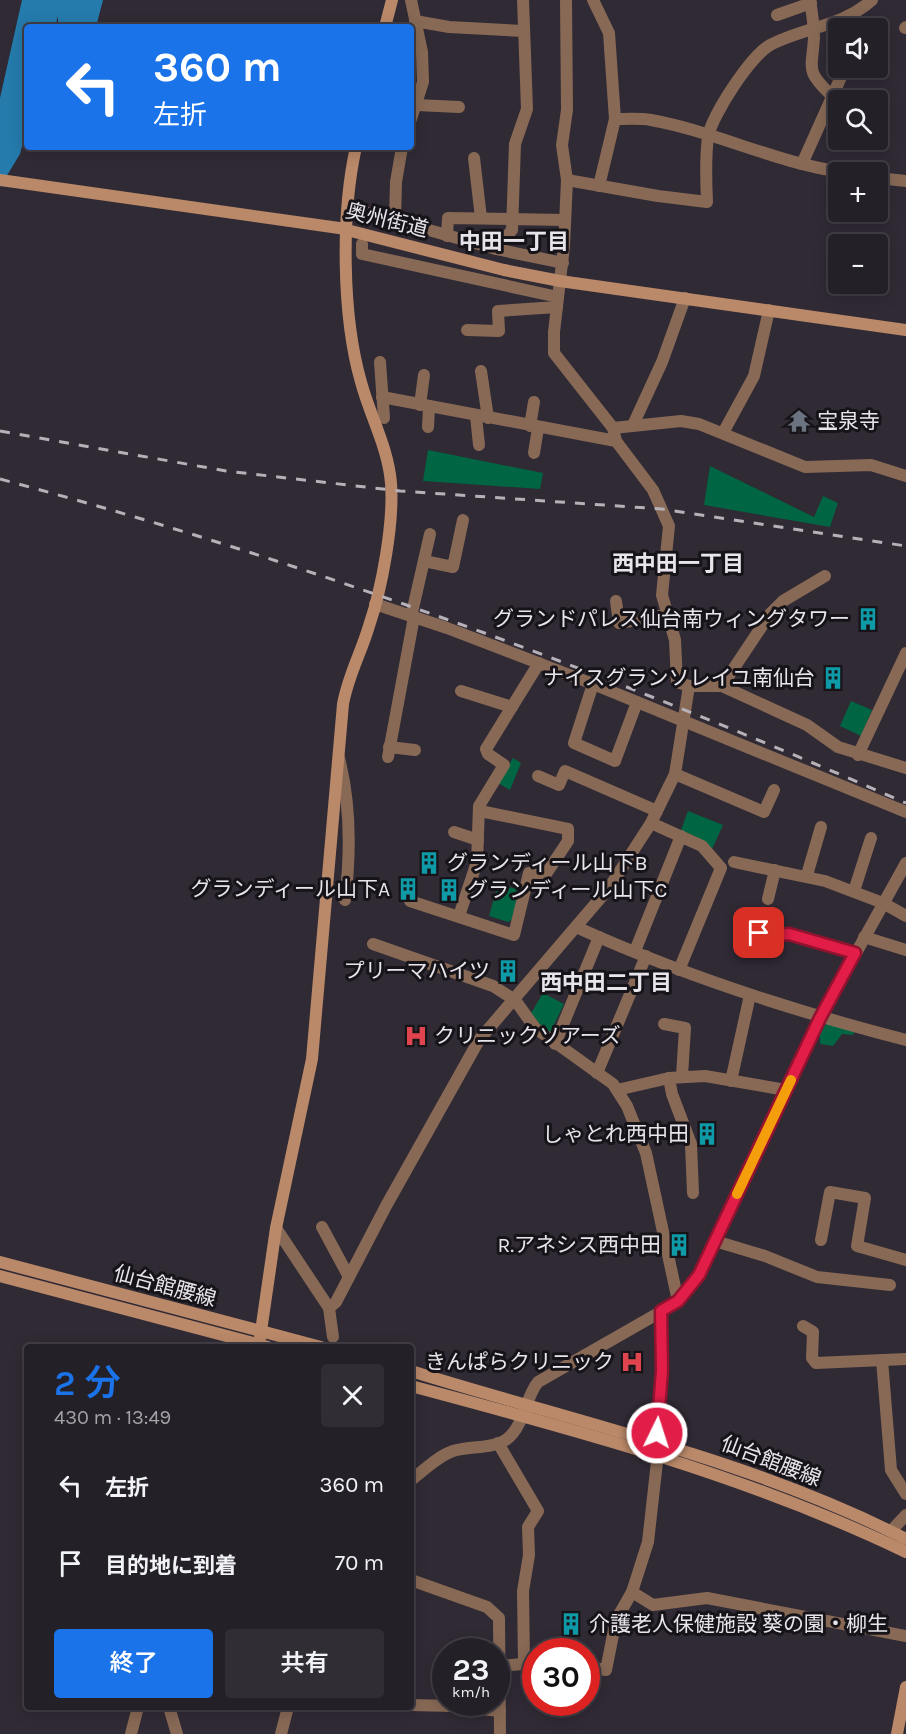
<!DOCTYPE html>
<html lang="ja">
<head>
<meta charset="utf-8">
<style>
  :root { --surface:#242028; --page:#302d34; --text:#f1f3f6; --muted:#a3a3a8; --line:#413e45; --accent:#1a73e8 }
  body { margin:0; font-family:Karla,"Noto Sans JP",sans-serif; background:var(--page); color:var(--text); height:100vh; display:flex; flex-direction:column; font-size:22px; white-space:nowrap }
  * { box-sizing:border-box; margin:0 }
  p { font-size:20px; color:var(--muted) }
  .icon { flex:none; width:33px; height:33px; fill:none; stroke:currentColor; stroke-width:2; stroke-linecap:round; stroke-linejoin:round }
  .map { position:relative; flex:1; overflow:hidden }
  .details { position:absolute; left:24px; top:1344px; width:390px; height:366px; display:flex; flex-direction:column; background:var(--surface); border-radius:6px; box-shadow:0 3px 15px #0003,0 0 0 2px var(--line) }
  .details>* { flex:none }
  .guide { position:absolute; left:24px; top:24px; width:390px; height:126px; border-radius:6px; box-shadow:0 3px 15px #0003,0 0 0 2px var(--line); background:#1a73e8; color:#fff; overflow:hidden }
  .tools { position:absolute; left:828px; top:18px; display:grid; gap:12px }
  .tools a { display:grid; place-items:center; width:60px; height:60px; border-radius:6px; background:var(--surface); box-shadow:0 3px 15px #0003,0 0 0 2px var(--line); font-size:30px }
  .speed { position:absolute; left:432px; top:1638px; display:flex; gap:12px; font-size:30px; font-weight:700; text-align:center }
  .speed>* { display:grid; place-content:center; width:78px; height:78px; border-radius:50%; background:var(--surface); box-shadow:0 3px 15px #0003,0 0 0 2px var(--line); line-height:1 }
  .speed small { font-size:15px; font-weight:400 }
  .speed .limit { border:9px solid #d22; background:#fff; color:#111 }
  .pin { position:absolute; display:grid; place-items:center; width:51px; height:51px; color:#fff; margin:-26px; border-radius:12px; box-shadow:0 3px 9px #0006 }
  .me { position:absolute; width:66px; margin:-33px; rotate:4deg; stroke-linejoin:round; filter:drop-shadow(0 0 4px #0008) }
  .turn { display:flex; align-items:center; gap:21px; height:126px; padding:0 30px; font-size:27px }
  .turn .icon { width:78px; height:78px; stroke-width:2.5 }
  .turn b { display:block; font-size:42px; line-height:51px }
  .round { display:grid; place-items:center; flex:none; width:63px; height:63px; border-radius:6px; background:var(--page) }
  .summary { display:flex; align-items:center; justify-content:space-between; height:102px; padding:0 30px }
  h1 { font-size:36px; font-weight:600; line-height:45px; color:var(--accent) }
  .primary-button { display:flex; gap:12px; margin-top:auto; padding:12px 30px }
  .primary-button a { flex:1; height:69px; border-radius:6px; background:var(--accent); color:#fff; font-size:24px; font-weight:600; line-height:69px; text-align:center }
  .primary-button a+a { background:var(--page); color:var(--text) }
  ul { padding:0; list-style:none }
  li { display:flex; align-items:center; gap:18px; height:78px; padding:0 30px }
  li div { flex:1 }
  li b { display:block; font-size:22px }
  li em { font-style:normal }
  .map>svg:first-child { display:block }
</style>
</head>
<body>
<div class="map">
<svg width="906" height="1734" viewBox="0 0 906 1734">
  <rect width="100%" height="100%" fill="#302a35"/>
  <!-- green -->
  <g fill="#006542">
    <path d="M428,450L543,473L540,489L423,481Z"/>
    <path d="M710,466L814,517L823,496L838,503L830,527L704,505Z"/>
    <path d="M851,701L872,710L861,736L840,726Z"/>
    <path d="M513,758L521,763L510,790L498,783Z"/>
    <path d="M688,811L723,825L712,849L704,841L681,830Z"/>
    <path d="M498,884L517,889L514,919L508,922L489,916Z"/>
    <path d="M543,993L564,1004L550,1033L530,1015Z"/>
    <path d="M828,1023L855,1029L853,1035L842,1034L833,1046L820,1044V1029Z"/>
  </g>
  <!-- water -->
  <path fill="#247bac" d="M22,0H103L96,27H58V16L55,27H27V127L20,154L0,187V98Z"/>
  <g fill="none" stroke-linecap="round" stroke-linejoin="round">
    <!-- street -->
    <g stroke="#876955" stroke-width="12">
      <path d="M593,0L609,33L615,119"/>
      <path d="M810,0C812,12 814,25 814,38C812,70 805,70 831,95"/>
      <path d="M777,15L811,3"/>
      <path d="M415,21L449,27L523,31"/>
      <path d="M905,28L906,27"/>
      <path d="M416,105L459,107"/>
      <path d="M411,119L423,82L422,52L411,0"/>
      <path d="M474,158L481,218"/>
      <path d="M802,164L845,68"/>
      <path d="M878,178L906,181"/>
      <path d="M567,180L658,196L707,202C706,180 705,159 708,137C712,115 752,53 772,44C806,27 843,26 872,0"/>
      <path d="M599,186L615,119C626,119 640,118 651,120C717,132 776,163 842,172"/>
      <path d="M364,220L365,212L496,249L563,263"/>
      <path d="M395,220L396,182L402,147"/>
      <path d="M447,236L448,218L565,220"/>
      <path d="M362,244V254L558,297"/>
      <path d="M496,249L512,230L515,144L527,109L523,0"/>
      <path d="M467,330L499,331L498,311L557,307"/>
      <path d="M380,362L384,418"/>
      <path d="M481,371L488,418"/>
      <path d="M382,397L616,441"/>
      <path d="M420,405L424,375"/>
      <path d="M476,416L479,445"/>
      <path d="M633,425L662,362L685,298"/>
      <path d="M530,426L534,402"/>
      <path d="M428,427L429,407"/>
      <path d="M613,428L681,421L699,424L805,467L871,465L906,476"/>
      <path d="M723,433L754,376L769,310"/>
      <path d="M534,453L538,428"/>
      <path d="M424,561L453,567L463,520"/>
      <path d="M616,601L619,623L667,615"/>
      <path d="M375,604L447,628L593,684L906,812"/>
      <path d="M411,617L430,534"/>
      <path d="M593,684L574,743L615,761L637,702"/>
      <path d="M689,686H722L807,725L838,747L906,768"/>
      <path d="M722,686L770,614L783,601L825,576"/>
      <path d="M461,691L512,707"/>
      <path d="M389,747L415,750"/>
      <path d="M858,755L906,653"/>
      <path d="M388,757L414,617"/>
      <path d="M339,758C351,805 351,851 345,900"/>
      <path d="M675,774L764,812L774,790"/>
      <path d="M538,776L559,785L565,771L657,811"/>
      <path d="M651,823L702,846L721,868L679,970"/>
      <path d="M454,832L478,840"/>
      <path d="M734,862L825,881L883,903L906,916"/>
      <path d="M807,875L821,827"/>
      <path d="M854,891L871,838"/>
      <path d="M768,899L775,870"/>
      <path d="M410,901L514,935L529,873L546,874L568,841V829L480,811"/>
      <path d="M459,916L477,862L479,806L504,765L488,754L486,749L539,663"/>
      <path d="M576,927C682,975 793,1011 906,1040"/>
      <path d="M759,933L777,935L789,934L855,953"/>
      <path d="M864,937L906,950"/>
      <path d="M373,944L493,986L515,1000L535,1028L613,1084L627,1106L646,1153L678,1301"/>
      <path d="M635,951L681,836"/>
      <path d="M664,1024L685,1028L682,1076"/>
      <path d="M555,1044L599,937"/>
      <path d="M597,1073L646,956"/>
      <path d="M731,1081L750,995"/>
      <path d="M617,1090L669,1078"/>
      <path d="M693,1193L691,1144L672,1094L669,1078L705,1076L786,1090"/>
      <path d="M322,1227L349,1277"/>
      <path d="M276,1228L329,1308L333,1337"/>
      <path d="M821,1240L830,1192L865,1198L857,1246L906,1260"/>
      <path d="M715,1241L765,1256L817,1277L890,1285"/>
      <path d="M329,1308L336,1302L386,1206L479,1040L609,888L651,823L675,774L689,686L677,682L675,640L662,595L669,526L653,490L616,441L613,428L554,353V332L564,246L567,180L562,145L567,110L566,0"/>
      <path d="M803,1326L813,1332L812,1358L816,1363L906,1359"/>
      <path d="M882,1360L891,1470L906,1494"/>
      <path d="M657,1441L662,1371L661,1311"/>
      <path d="M498,1443L538,1511L528,1527L529,1555L523,1591L524,1662"/>
      <path d="M411,1480C423,1471 438,1456 453,1451C469,1446 494,1449 507,1439C524,1426 525,1398 538,1382L671,1306L699,1275L820,1018L906,863"/>
      <path d="M891,1531L906,1515"/>
      <path d="M411,1580L487,1607L499,1618L500,1734"/>
      <path d="M632,1592L648,1542L658,1453"/>
      <path d="M499,1666L536,1663"/>
      <path d="M586,1667L606,1670L616,1620L632,1592L653,1605L707,1598L906,1636"/>
      <path d="M411,1705L452,1706L500,1711"/>
      <path d="M169,1707L177,1734"/>
      <path d="M131,1734L138,1707"/>
      <path d="M281,1734L288,1707"/>
    </g>
    <!-- secondary -->
    <g stroke="#ba8969" stroke-width="12">
      <path d="M385,27L392,0"/>
      <path d="M0,180L339,228L504,270L560,281L906,330"/>
      <path d="M0,1262L321,1347"/>
      <path d="M0,1276L268,1347"/>
      <path d="M259,1345L276,1228L312,1059L343,704C348,676 361,653 369,626C382,588 394,523 391,483C388,447 370,416 361,382C342,316 341,214 356,147"/>
      <path d="M411,1371C578,1423 749,1459 906,1539"/>
      <path d="M411,1386C580,1431 748,1476 906,1552"/>
      <path d="M897,1734L906,1687"/>
    </g>
    <!-- rail -->
    <g stroke="#b6b1b9" stroke-width="3" stroke-dasharray="10 10" stroke-linecap="butt">
      <path d="M0,431L226,471L400,491L662,509L906,546"/>
      <path d="M0,479C311,562 611,674 906,803"/>
    </g>
  </g>
  <g fill="none" stroke-linecap="round" stroke-linejoin="round">
    <!-- route casing -->
    <g stroke="#92132f" stroke-width="15">
      <path id="route" d="M657,1433L662,1371L661,1311L678,1301L699,1275L820,1018L855,953L789,934L777,935L759,933"/>
    </g>
    <!-- route -->
    <use href="#route" stroke="#e11d48" stroke-width="10"/>
    <!-- slow -->
    <path stroke="#f59e0b" stroke-width="10" d="M737,1194L791,1080"/>
  </g>
  <!-- icons -->
  <defs>
    <g id="temple-bare" transform="scale(1.8)"><path d="M0-6L5-2H3V0L6.5 2.5H4V6H1.5V3h-3V6H-4V2.5H-6.5L-3 0V-2H-5Z" fill="#6b7280" stroke="#161419" stroke-width="2.5" paint-order="stroke"/></g>
    <g id="building-bare" transform="scale(1.8)"><path d="M-4-6H4V6H1V3H-1V6H-4ZM-2.5-4.3h1.7v1.8h-1.7ZM.8-4.3h1.7v1.8H.8ZM-2.5-1h1.7V.8h-1.7ZM.8-1h1.7V.8H.8Z" fill="#0f9aa8" stroke="#161419" stroke-width="2.5" paint-order="stroke"/></g>
    <g id="hospital-bare" transform="scale(1.8)"><path d="M-5-5h3v3.5h4V-5h3V5h-3V1.5h-4V5h-3Z" fill="#e0444e" stroke="#161419" stroke-width="2.5" paint-order="stroke"/></g>
  </defs>
  <g fill-rule="evenodd">
    <use href="#temple-bare" x="799" y="421"/>
    <use href="#building-bare" x="868" y="619"/>
    <use href="#building-bare" x="833" y="678"/>
    <use href="#building-bare" x="429" y="863"/>
    <use href="#building-bare" x="408" y="889"/>
    <use href="#building-bare" x="449" y="890"/>
    <use href="#building-bare" x="508" y="971"/>
    <use href="#hospital-bare" x="416" y="1036"/>
    <use href="#building-bare" x="707" y="1134"/>
    <use href="#building-bare" x="679" y="1245"/>
    <use href="#hospital-bare" x="632" y="1362"/>
    <use href="#building-bare" x="571" y="1624"/>
  </g>
  <g text-anchor="middle" stroke-width="6" stroke-linejoin="round" paint-order="stroke">
    <!-- street labels -->
    <g font-size="21" fill="#e8e4eb" stroke="#161419">
      <text transform="translate(387 220) rotate(14)" y="7">奥州街道</text>
      <text transform="translate(165 1286) rotate(15)" y="7">仙台館腰線</text>
      <text transform="translate(771 1461) rotate(21)" y="7">仙台館腰線</text>
    </g>
    <!-- poi labels -->
    <g font-size="21" fill="#e8e4eb" stroke="#161419" text-anchor="end">
      <text x="817" y="428" text-anchor="start">宝泉寺</text>
      <text x="850" y="626">グランドパレス仙台南ウィングタワー</text>
      <text x="815" y="685">ナイスグランソレイユ南仙台</text>
      <text x="447" y="870" text-anchor="start">グランディール山下B</text>
      <text x="390" y="896">グランディール山下A</text>
      <text x="467" y="897" text-anchor="start">グランディール山下C</text>
      <text x="490" y="978">プリーマハイツ</text>
      <text x="434" y="1043" text-anchor="start">クリニックソアーズ</text>
      <text x="689" y="1141">しゃとれ西中田</text>
      <text x="661" y="1252">R.アネシス西中田</text>
      <text x="614" y="1369">きんぱらクリニック</text>
      <text x="589" y="1631" text-anchor="start">介護老人保健施設 葵の園・柳生</text>
    </g>
    <!-- neighbourhood labels -->
    <g font-size="22" font-weight="bold" fill="#e8e4eb" stroke="#161419">
      <text x="514" y="249">中田一丁目</text>
      <text x="678" y="571">西中田一丁目</text>
      <text x="606" y="990">西中田二丁目</text>
    </g>
  </g>
</svg>
<div class="tools">
<a><svg class="icon" aria-label="sound" viewBox="0 0 24 24"><path d="M4 9h4l5-4v14l-5-4H4zM17 9q2 3 0 6"/></svg></a>
<a><svg class="icon" aria-label="search" viewBox="0 0 24 24"><circle cx="10" cy="10" r="6"/><path d="M15 15l6 6"/></svg></a>
<a>+</a>
<a>−</a>
</div>
<div class="speed"><div>23<small>km/h</small></div><div class="limit">30</div></div>
<div class="pin" style="left:759px;top:933px;background:#d93025"><svg class="icon" aria-label="arrive" viewBox="0 0 24 24"><path d="M6 21V4h12l-3 4 3 4H6"/></svg></div>
<svg class="me" style="left:657px;top:1433px" viewBox="-20 -20 40 40"><circle r="17" fill="#e11d48" stroke="#fff" stroke-width="3"/><path d="M0-11L8 9 0 5-8 9z" fill="#fff"/></svg>
<div class="guide">
<div class="turn"><svg class="icon" aria-label="left" viewBox="0 0 24 24"><path d="M17 20v-9H6M10 6l-5 5 5 5"/></svg><div><b>360 m</b>左折</div></div>
</div>
<section class="details">
<div class="summary"><div><h1>2 分</h1><p>430 m · 13:49</p></div><a class="round"><svg class="icon" aria-label="close" viewBox="0 0 24 24"><path d="M6 6l12 12M18 6L6 18"/></svg></a></div>
<ul>
<li><svg class="icon" aria-label="left" viewBox="0 0 24 24"><path d="M17 20v-9H6M10 6l-5 5 5 5"/></svg><div><b>左折</b></div><em>360 m</em></li>
<li><svg class="icon" aria-label="arrive" viewBox="0 0 24 24"><path d="M6 21V4h12l-3 4 3 4H6"/></svg><div><b>目的地に到着</b></div><em>70 m</em></li>
</ul>
<div class="primary-button"><a>終了</a><a>共有</a></div>
</section>
</div>
</body>
</html>
